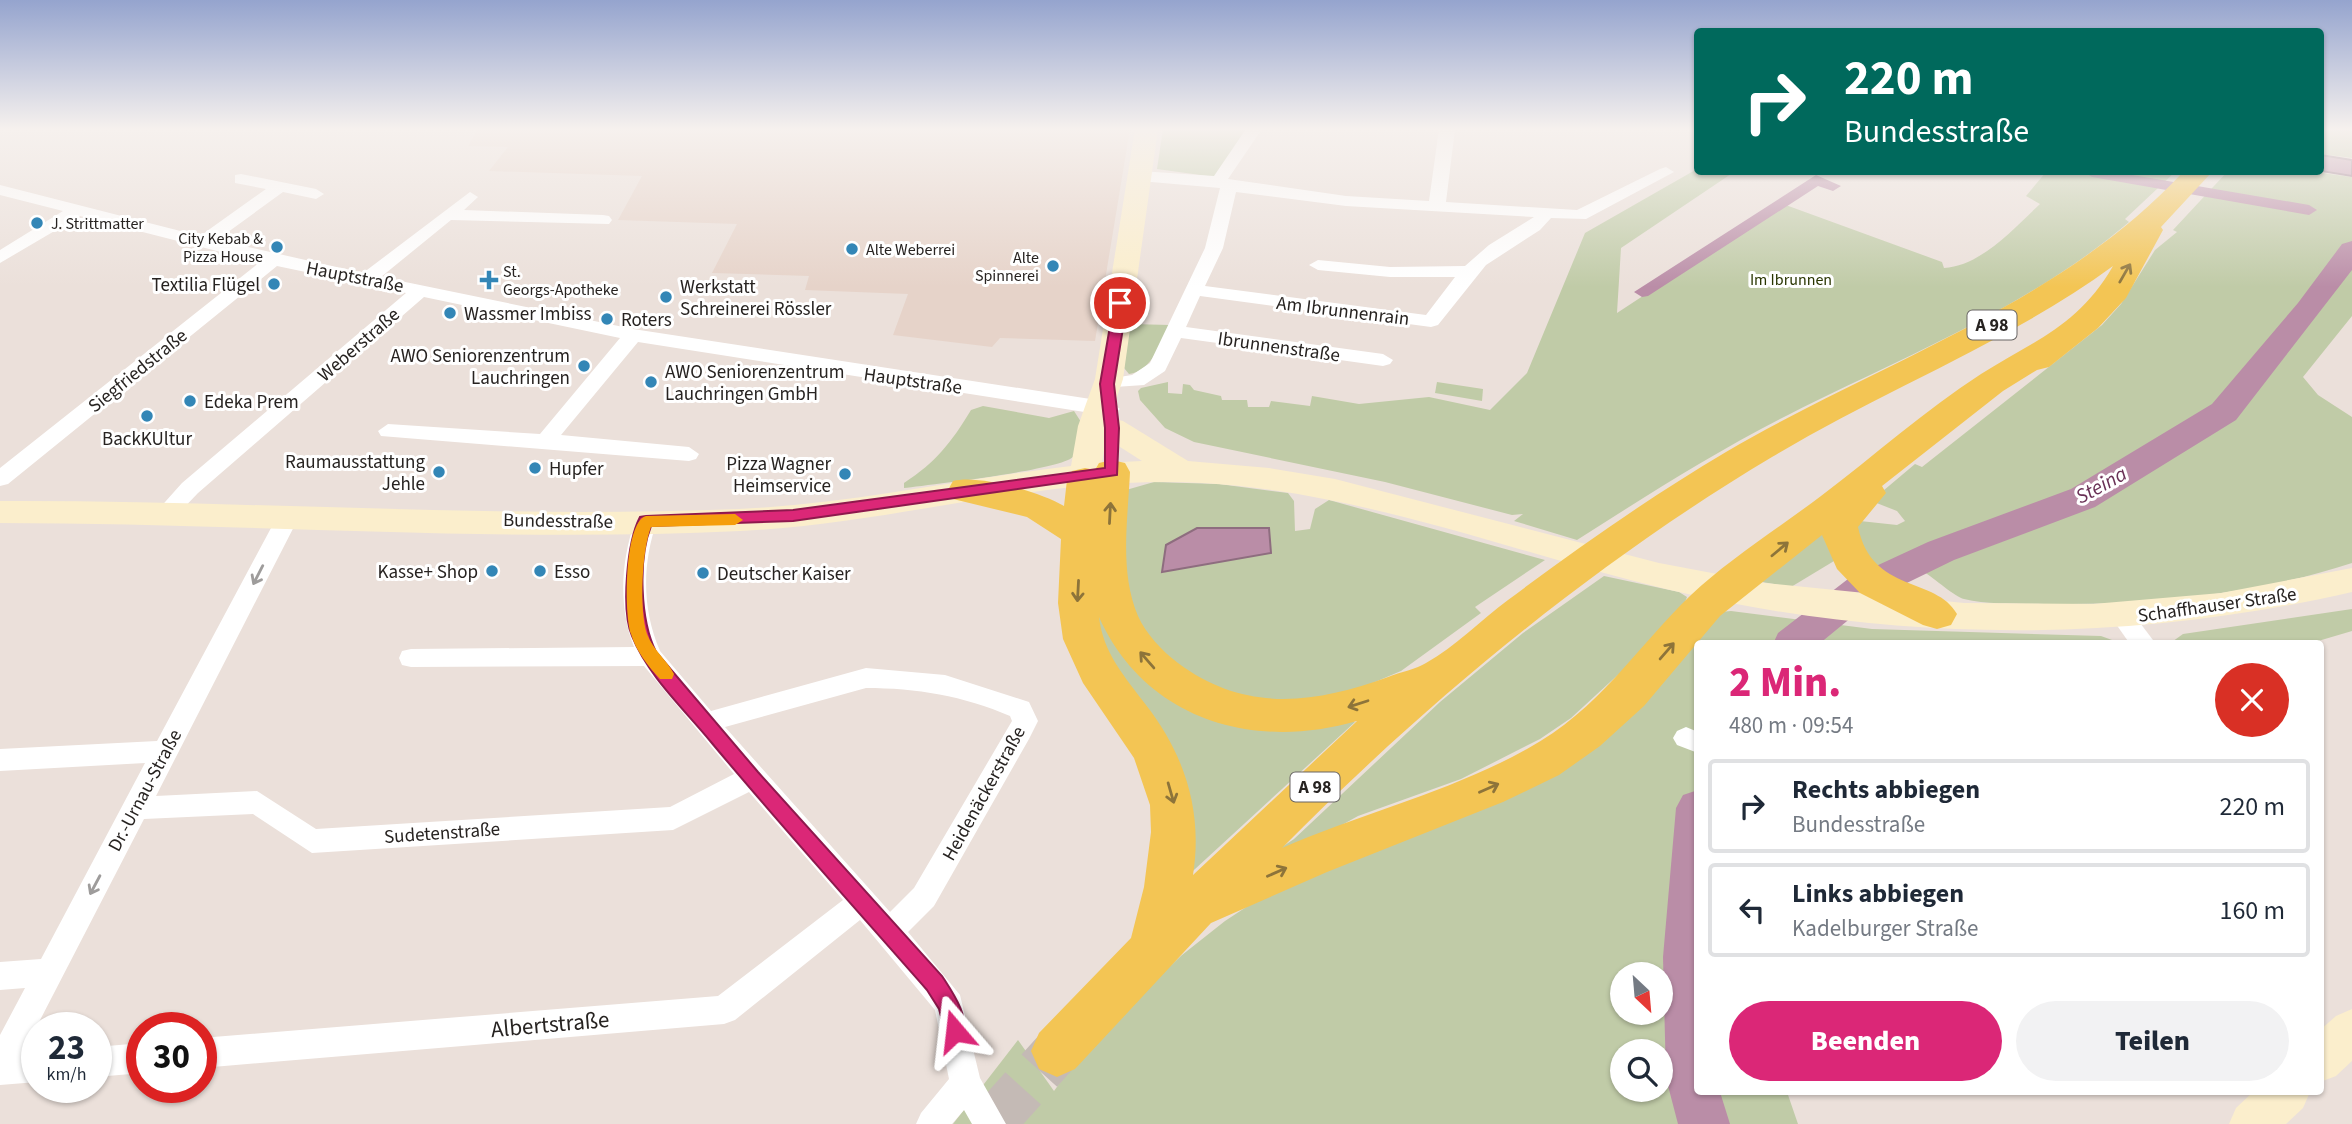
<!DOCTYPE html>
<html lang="de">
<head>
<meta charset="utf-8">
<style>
  :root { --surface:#fff; --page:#f2f2f3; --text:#1f2937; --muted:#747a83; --line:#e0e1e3; --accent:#db2777 }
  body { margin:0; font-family:"Source Sans 3",sans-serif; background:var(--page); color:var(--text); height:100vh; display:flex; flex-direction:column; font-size:26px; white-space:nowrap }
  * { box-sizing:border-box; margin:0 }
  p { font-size:23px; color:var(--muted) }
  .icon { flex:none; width:38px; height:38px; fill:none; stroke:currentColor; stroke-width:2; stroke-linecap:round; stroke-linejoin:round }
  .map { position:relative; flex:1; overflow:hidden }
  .drawer { position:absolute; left:1694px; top:640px; width:630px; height:455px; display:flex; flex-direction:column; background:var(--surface); border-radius:7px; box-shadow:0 2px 5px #0004 }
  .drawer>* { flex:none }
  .top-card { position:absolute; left:1694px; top:28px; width:630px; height:147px; border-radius:7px; box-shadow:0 2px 5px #0004; background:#00695c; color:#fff; overflow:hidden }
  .needle { width:46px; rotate:154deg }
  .tools { position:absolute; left:1610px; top:962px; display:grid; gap:14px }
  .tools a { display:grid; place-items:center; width:63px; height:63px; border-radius:50%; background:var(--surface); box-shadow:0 2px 5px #0004; font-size:35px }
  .speed { position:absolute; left:21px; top:1012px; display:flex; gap:14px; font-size:35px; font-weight:700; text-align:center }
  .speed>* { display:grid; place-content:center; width:91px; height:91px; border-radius:50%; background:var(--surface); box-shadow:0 2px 5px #0004; line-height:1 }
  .speed small { font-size:18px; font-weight:400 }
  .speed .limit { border:10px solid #d22; background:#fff; color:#111 }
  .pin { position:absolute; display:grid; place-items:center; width:60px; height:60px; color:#fff; margin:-30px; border:4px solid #fff; border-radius:50%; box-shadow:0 2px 7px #0007 }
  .me { position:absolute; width:77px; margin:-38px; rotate:343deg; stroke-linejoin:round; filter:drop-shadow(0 0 5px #0008) }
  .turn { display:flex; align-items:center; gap:24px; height:147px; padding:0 35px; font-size:32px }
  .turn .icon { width:91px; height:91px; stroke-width:2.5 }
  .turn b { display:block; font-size:49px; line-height:60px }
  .round { display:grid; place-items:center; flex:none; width:74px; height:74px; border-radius:37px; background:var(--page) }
  .head { display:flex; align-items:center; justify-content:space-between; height:119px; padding:0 35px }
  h1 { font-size:42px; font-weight:800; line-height:52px; color:var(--accent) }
  .action { display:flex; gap:14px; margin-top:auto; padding:14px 35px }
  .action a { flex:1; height:80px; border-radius:42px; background:var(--accent); color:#fff; font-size:28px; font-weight:800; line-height:80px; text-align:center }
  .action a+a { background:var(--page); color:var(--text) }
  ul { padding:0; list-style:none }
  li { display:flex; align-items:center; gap:21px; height:94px; margin:0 14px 10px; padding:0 21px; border:4px solid var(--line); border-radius:7px }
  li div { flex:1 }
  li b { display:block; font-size:26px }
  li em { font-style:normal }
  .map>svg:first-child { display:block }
</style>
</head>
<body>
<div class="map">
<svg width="2352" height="1124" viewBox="0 0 2352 1124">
  <rect width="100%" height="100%" fill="#ebe0da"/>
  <!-- built -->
  <path fill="#e6d3c9" d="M478,129H1130L1095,341L1000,338L992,347L893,335L908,294L805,290L809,276L712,273L737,224L618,220L642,176L489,171L508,147L468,146Z"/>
  <!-- green -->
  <g fill="#c0cba7" fill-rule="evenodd">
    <path d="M1163,129H1248L1215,177L1157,169Z"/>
    <path d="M2321,129H2352V158L2321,154Z"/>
    <path d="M1697,169L1734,172L1621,248L1617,313L1783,204L1942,262L1944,268C1981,266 2014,228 2040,204L2026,196L2046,172H2175L2125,219L2129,222C2030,307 1903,357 1788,415C1715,452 1646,496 1577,540L1514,521L1523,514L1512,515L1385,482L1194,442L1165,428L1140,400L1138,391L1141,388L1168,382V393L1182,394L1183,384L1190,385L1194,390L1221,396L1222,400H1247L1248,407H1269L1271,401L1310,406L1312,396L1359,404L1429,397L1490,410L1527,373L1585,233Z"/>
    <path d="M2227,172H2315L2352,177V316L2303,377L2318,395L2352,417V563C2255,595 2145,605 2044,604C2018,603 1989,605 1964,599C1955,597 1934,578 1924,572L1900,585L1863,560L1856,528L1860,521L1897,525L1905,521L1897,511L1874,502L1877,496L1915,464L1922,467L2102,325L2121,304L2155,250L2177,232L2173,230Z"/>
    <path d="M1130,324L1170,325C1161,343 1151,372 1129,374L1124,368Z"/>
    <path d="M1437,382L1483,389L1482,401L1435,393Z"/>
    <path d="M983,406L1049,418L1074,411L1083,425C1081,434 1079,450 1074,456C1064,470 928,485 904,488V483C936,462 951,443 971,410Z"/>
    <path d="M1154,482L1219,484L1288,493L1294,501L1295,531L1310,529L1315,509L1329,500L1545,560L1475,607L1481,613L1401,671L1330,701L1243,700L1158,657L1125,598L1126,490Z"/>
    <path d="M1829,525L1839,558L1791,587L1762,582Z"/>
    <path d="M1088,570L1140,671L1355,722L1182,881L1129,698L1088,607Z"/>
    <path d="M1604,576L1679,592L1687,597L1680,615L1658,638L1571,718L1540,739L1461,779L1358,816L1313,841L1279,849L1294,839L1440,702L1523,633Z"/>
    <path d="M2352,609V631L2308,644H2169L2183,634Z"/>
    <path d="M1731,611L1872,629L2101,636L2123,644H1698V1092H1787L1798,1124H953L1018,1040L1054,1091L1075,1062L1148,987L1182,955L1225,921L1263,896L1427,828L1720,612ZM1622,975H1661V1013H1622ZM1622,1052H1661V1090H1622Z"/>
  </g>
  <!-- water -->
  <g fill="#ba8da7" stroke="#8e6d7f" stroke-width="2">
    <path d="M2321,155L2352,160V176L2321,171Z"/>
    <path d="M1197,528H1269L1271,553L1162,572L1166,545Z"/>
  </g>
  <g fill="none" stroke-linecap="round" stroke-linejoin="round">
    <!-- canal -->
    <g fill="#ba8da7" fill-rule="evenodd">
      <path d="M2084,172H2115L2309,205L2317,210L2309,215L2092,177Z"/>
      <path d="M1816,175L1841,186L1833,191L1818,186L1648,296L1642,297L1634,292Z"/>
    </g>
    <!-- river -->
    <g fill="#ba8da7" fill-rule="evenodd">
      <path d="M2352,241V270L2236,420L2095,507L1954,560L1874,599L1819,644H1773L1778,633L1848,579L1928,542L2071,489L2212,404L2298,303L2342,244Z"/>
      <path d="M1698,790V1092H1720L1730,1124H1678L1666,1078L1663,957L1676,808L1683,795Z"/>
    </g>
    <!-- highway-tunnel -->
    <path stroke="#c4bab5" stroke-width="48" stroke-dasharray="48 24" stroke-linecap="butt" d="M991,1124L1057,1051"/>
    <!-- street -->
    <g fill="#fff" fill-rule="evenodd">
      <path d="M1246,129H1262L1228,179L1346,196L1429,201L1439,129H1455L1446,202L1577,210L1660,169L1666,167L1674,172L1586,219L1551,218L1540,230L1486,265L1438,325L1431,327L1200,296L1186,327L1383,354L1393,360L1390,364L1383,366L1181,338L1165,371L1144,385L1100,388L1097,384L1100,380L1132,375L1150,363L1205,248L1220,188L1140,181L1132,176L1140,171L1214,176ZM1236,192L1346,206L1534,217L1489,245L1465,266L1390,267L1318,260L1309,265L1318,270L1390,277H1455L1426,315L1205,286L1223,248Z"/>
      <path d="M241,174L316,189L324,194L316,199L283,192L217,240L363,273L470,192L478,197L464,210L603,215L609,216L612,220L609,224L451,220L381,277L633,329L1110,402L1120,409L1110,416L638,342L561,435L689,447L699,454L696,459L689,461L381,436L378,431L388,424L540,434L620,338L424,297L198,493L176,516H160L157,511L182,483L406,293L277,266L8,484L0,486V468L260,262L80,216L0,263V250L63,211L0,195V185L200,236L266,189L235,183V175Z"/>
      <path d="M289,507L297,510L300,515L156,796L257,791L316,829L670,807L734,774L644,666L411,667L402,665L399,658L402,651L411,649L634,647C618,606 621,561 635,521L638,515H654L657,521C642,564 642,609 660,651L711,711L866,668L945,675L1029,702L1038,721L1029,739L934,906L908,932L960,995L980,1078L1006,1124H972L964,1110L952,1124H916L921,1113L949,1079L935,1010L860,920L735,1020L724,1024L201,1068V1038L718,996L843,900L749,792L673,830L312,853L253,814L144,819L23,1053L37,1052V1082L0,1085V1035L25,988L0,990V962L41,959L145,763L0,771V749L157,741L278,515L281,510ZM866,688C916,688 964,696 1010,716L1012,721L914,888L890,912L725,727Z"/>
      <path d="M2123,608L2131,611L2156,644H2130L2111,617L2115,611Z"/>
      <path d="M1686,727L1698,732V753L1677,745L1673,738L1677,731Z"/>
      <path d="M142,1043V1073L96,1077V1047Z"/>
    </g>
    <!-- secondary -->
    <g fill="#fbeecc" fill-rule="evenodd">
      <path d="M1135,129H1158L1123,379L1110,418L1123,421L1188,461L1269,468L1335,479L1659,563L1765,583L1964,603L2093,604L2221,593L2352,568V592C2127,644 1891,643 1666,589C1512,552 1362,492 1202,483C1046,474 895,524 740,531C494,543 246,523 0,523V501C246,500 493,519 739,509C851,504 960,479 1071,466L1078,426L1095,379ZM1106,438L1142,461L1102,463Z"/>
      <path d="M2352,1009V1061L2336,1076L2320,1082V1030L2336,1016Z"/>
      <path d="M2253,1092H2310L2303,1108L2286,1124H2229L2236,1108Z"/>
    </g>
    <!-- highway -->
    <path fill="#f3c554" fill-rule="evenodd" d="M2183,172H2212L2161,227L2163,230L2126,298L2098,328L2049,367L2037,370L2003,391L1882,486L1886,493L1858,527C1872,594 1936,576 1957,614L1951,625L1937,629L1923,625L1860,593L1837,569L1822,535L1720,616L1644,706L1600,746L1559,775L1503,802L1327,872L1211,923L1075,1069L1057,1077L1039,1069L1031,1051L1039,1033L1131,938L1144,887L1151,832L1150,805L1134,758L1083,683L1063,639L1058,603L1061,539L1027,517L953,499L948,490L953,481C978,474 1041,492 1064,506L1067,480L1072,471L1085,468L1095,470L1099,463L1112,460L1125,463L1130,472C1128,519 1119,571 1138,616C1146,634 1162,651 1178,663C1245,713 1314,704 1388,677C1400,672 1417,669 1426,663C1455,647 1481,620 1508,600C1579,547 1650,497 1726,452C1879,362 2060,305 2183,172ZM2113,266C2079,325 2036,340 1981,374C1925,410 1874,456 1821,496C1780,527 1728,560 1691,595C1634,650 1600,709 1527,749C1450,792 1362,813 1282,848C1429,700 1593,564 1772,457C1883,390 2008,343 2113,266ZM1099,617C1145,720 1254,751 1357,721L1193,875C1203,812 1185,755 1146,705C1125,677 1103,653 1099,617Z"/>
  </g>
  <!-- one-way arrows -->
  <defs><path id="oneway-shaft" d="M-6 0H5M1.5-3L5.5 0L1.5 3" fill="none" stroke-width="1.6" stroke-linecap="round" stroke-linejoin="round" transform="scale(1.75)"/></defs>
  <g stroke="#8d743a">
    <use href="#oneway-shaft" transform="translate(2125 273) rotate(-60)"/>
    <use href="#oneway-shaft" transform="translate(1110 513) rotate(-87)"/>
    <use href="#oneway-shaft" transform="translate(1780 549) rotate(-40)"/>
    <use href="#oneway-shaft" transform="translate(1078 591) rotate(93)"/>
    <use href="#oneway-shaft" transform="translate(1667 651) rotate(-49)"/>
    <use href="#oneway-shaft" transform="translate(1147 660) rotate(-131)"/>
    <use href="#oneway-shaft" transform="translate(1358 704) rotate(162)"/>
    <use href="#oneway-shaft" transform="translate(1489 788) rotate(-24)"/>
    <use href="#oneway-shaft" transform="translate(1171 793) rotate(74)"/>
    <use href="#oneway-shaft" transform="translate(1277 872) rotate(-24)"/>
  </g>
  <g stroke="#9e9c9b">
    <use href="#oneway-shaft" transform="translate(258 575) rotate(117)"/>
    <use href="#oneway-shaft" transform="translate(95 885) rotate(118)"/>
  </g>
  <!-- sky -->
  <linearGradient id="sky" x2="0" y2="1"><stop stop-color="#95a4ce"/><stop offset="0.45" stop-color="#f6f1ee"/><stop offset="1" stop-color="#f6f1ee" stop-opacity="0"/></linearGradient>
  <rect width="2352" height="287" fill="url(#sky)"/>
  <!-- route -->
  <path fill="#db2777" stroke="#8e194d" stroke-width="2" d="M1120,299L1127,303L1114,384L1119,428L1117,475L793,521L651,526C638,559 640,620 656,652L758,772L942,976C953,993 971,1018 962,1039L955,1042L947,1039L939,1009L927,990C855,908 781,826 711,742C684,709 648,676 632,636C621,610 627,542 640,517L646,516L793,510L1105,468V428L1100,384L1114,303Z"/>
  <!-- slow -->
  <path fill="#f59e0b" d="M735,514L743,520L735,525L651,527C642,550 639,609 647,634C653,650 667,660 674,674L672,679H660C648,666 636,651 631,634C624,614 624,522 646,516Z"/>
  <!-- markers -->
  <g fill="#3386b6" stroke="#fff" stroke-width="2.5">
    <circle cx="37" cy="223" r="7"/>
    <circle cx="277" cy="247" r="7"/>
    <circle cx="852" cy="249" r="7"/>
    <circle cx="1053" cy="266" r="7"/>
    <path d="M485.5 269.5h7v7h7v7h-7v7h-7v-7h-7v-7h7z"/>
    <circle cx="274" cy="284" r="7"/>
    <circle cx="666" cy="297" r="7"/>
    <circle cx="450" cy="313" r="7"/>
    <circle cx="607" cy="319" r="7"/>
    <circle cx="584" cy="366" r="7"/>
    <circle cx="651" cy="382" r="7"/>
    <circle cx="190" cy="401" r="7"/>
    <circle cx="147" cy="416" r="7"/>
    <circle cx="535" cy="468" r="7"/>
    <circle cx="439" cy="472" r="7"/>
    <circle cx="845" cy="474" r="7"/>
    <circle cx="492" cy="571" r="7"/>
    <circle cx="540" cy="571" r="7"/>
    <circle cx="703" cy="573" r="7"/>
  </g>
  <g text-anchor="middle" stroke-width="6" stroke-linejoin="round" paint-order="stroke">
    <!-- far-poi labels -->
    <g font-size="16" fill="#272321" stroke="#fff" text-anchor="start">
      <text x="51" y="229">J. Strittmatter</text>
      <text x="263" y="244" text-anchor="end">City Kebab &amp;<tspan x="263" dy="18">Pizza House</tspan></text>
      <text x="866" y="255">Alte Weberrei</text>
      <text x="1039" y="263" text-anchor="end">Alte<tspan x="1039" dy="18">Spinnerei</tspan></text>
      <text x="503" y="277">St.<tspan x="503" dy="18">Georgs-Apotheke</tspan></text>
    </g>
    <!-- far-park labels -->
    <g font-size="16" fill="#293500" stroke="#fff">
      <text x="1791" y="285">Im Ibrunnen</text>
    </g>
    <!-- shield labels -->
    <g fill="#fff" stroke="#686564" stroke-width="2">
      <rect x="1967.5" y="310.5" width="49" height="29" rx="5"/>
      <rect x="1290.5" y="772.5" width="49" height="29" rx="5"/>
    </g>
    <g font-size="18" font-weight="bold" fill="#272321">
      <text x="1992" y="331">A 98</text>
      <text x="1315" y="793">A 98</text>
    </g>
    <!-- street labels -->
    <g font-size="19" fill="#272321" stroke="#fff">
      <text transform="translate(355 276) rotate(11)" y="7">Hauptstraße</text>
      <text transform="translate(1343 310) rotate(7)" y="7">Am Ibrunnenrain</text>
      <text transform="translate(358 344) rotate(-41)" y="7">Weberstraße</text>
      <text transform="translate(1279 346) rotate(8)" y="7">Ibrunnenstraße</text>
      <text transform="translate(137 370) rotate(-39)" y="7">Siegfriedstraße</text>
      <text transform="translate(913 380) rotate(8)" y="7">Hauptstraße</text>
      <text transform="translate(558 520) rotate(1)" y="7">Bundesstraße</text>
      <text transform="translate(2217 604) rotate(-8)" y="7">Schaffhauser Straße</text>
      <text transform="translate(144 790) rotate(-62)" y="7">Dr.-Urnau-Straße</text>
      <text transform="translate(983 793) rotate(-61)" y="7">Heidenäckerstraße</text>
      <text transform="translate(442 832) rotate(-4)" y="7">Sudetenstraße</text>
    </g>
    <!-- poi labels -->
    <g font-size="19" fill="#272321" stroke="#fff" text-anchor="start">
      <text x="260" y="291" text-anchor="end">Textilia Flügel</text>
      <text x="680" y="293">Werkstatt<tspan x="680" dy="22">Schreinerei Rössler</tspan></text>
      <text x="464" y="320">Wassmer Imbiss</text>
      <text x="621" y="326">Roters</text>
      <text x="570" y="362" text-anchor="end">AWO Seniorenzentrum<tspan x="570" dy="22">Lauchringen</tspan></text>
      <text x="665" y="378">AWO Seniorenzentrum<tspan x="665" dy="22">Lauchringen GmbH</tspan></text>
      <text x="204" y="408">Edeka Prem</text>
      <text x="147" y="445" text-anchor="middle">BackKUltur</text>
      <text x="425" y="468" text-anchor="end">Raumausstattung<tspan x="425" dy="22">Jehle</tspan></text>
      <text x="831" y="470" text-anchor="end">Pizza Wagner<tspan x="831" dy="22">Heimservice</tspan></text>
      <text x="549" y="475">Hupfer</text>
      <text x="478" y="578" text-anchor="end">Kasse+ Shop</text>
      <text x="554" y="578">Esso</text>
      <text x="717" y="580">Deutscher Kaiser</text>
    </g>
    <!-- water labels -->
    <g font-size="21" font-style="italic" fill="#693055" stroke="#fff">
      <text transform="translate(2101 485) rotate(-29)" y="7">Steina</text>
    </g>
    <!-- near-street labels -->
    <g font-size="23" fill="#272321" stroke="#fff">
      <text transform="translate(550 1024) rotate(-5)" y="8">Albertstraße</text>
    </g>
  </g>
</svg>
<div class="tools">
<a><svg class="needle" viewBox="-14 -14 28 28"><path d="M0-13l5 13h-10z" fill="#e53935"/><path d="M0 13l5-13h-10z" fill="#747a83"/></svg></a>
<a><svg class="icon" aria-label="search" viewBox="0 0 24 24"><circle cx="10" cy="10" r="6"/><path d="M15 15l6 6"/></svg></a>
</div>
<div class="speed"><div>23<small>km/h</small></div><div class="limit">30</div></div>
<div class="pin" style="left:1120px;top:303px;background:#d93025"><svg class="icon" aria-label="arrive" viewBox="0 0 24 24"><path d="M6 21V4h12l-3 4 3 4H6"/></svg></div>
<svg class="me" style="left:955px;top:1031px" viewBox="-20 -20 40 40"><path d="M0-17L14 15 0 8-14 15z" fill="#db2777" stroke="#fff" stroke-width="4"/></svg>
<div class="top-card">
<div class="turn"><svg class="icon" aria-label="right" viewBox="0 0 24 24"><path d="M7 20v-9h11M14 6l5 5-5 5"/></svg><div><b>220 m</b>Bundesstraße</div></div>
</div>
<section class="drawer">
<div class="head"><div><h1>2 Min.</h1><p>480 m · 09:54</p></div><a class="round" style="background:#d93025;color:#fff"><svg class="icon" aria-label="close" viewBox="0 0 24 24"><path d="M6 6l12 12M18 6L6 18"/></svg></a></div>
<ul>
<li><svg class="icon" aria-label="right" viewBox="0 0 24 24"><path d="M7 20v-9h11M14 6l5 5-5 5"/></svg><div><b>Rechts abbiegen</b><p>Bundesstraße</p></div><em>220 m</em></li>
<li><svg class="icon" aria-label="left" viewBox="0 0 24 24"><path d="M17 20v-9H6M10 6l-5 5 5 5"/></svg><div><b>Links abbiegen</b><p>Kadelburger Straße</p></div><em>160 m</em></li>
</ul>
<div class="action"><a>Beenden</a><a>Teilen</a></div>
</section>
</div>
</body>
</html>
